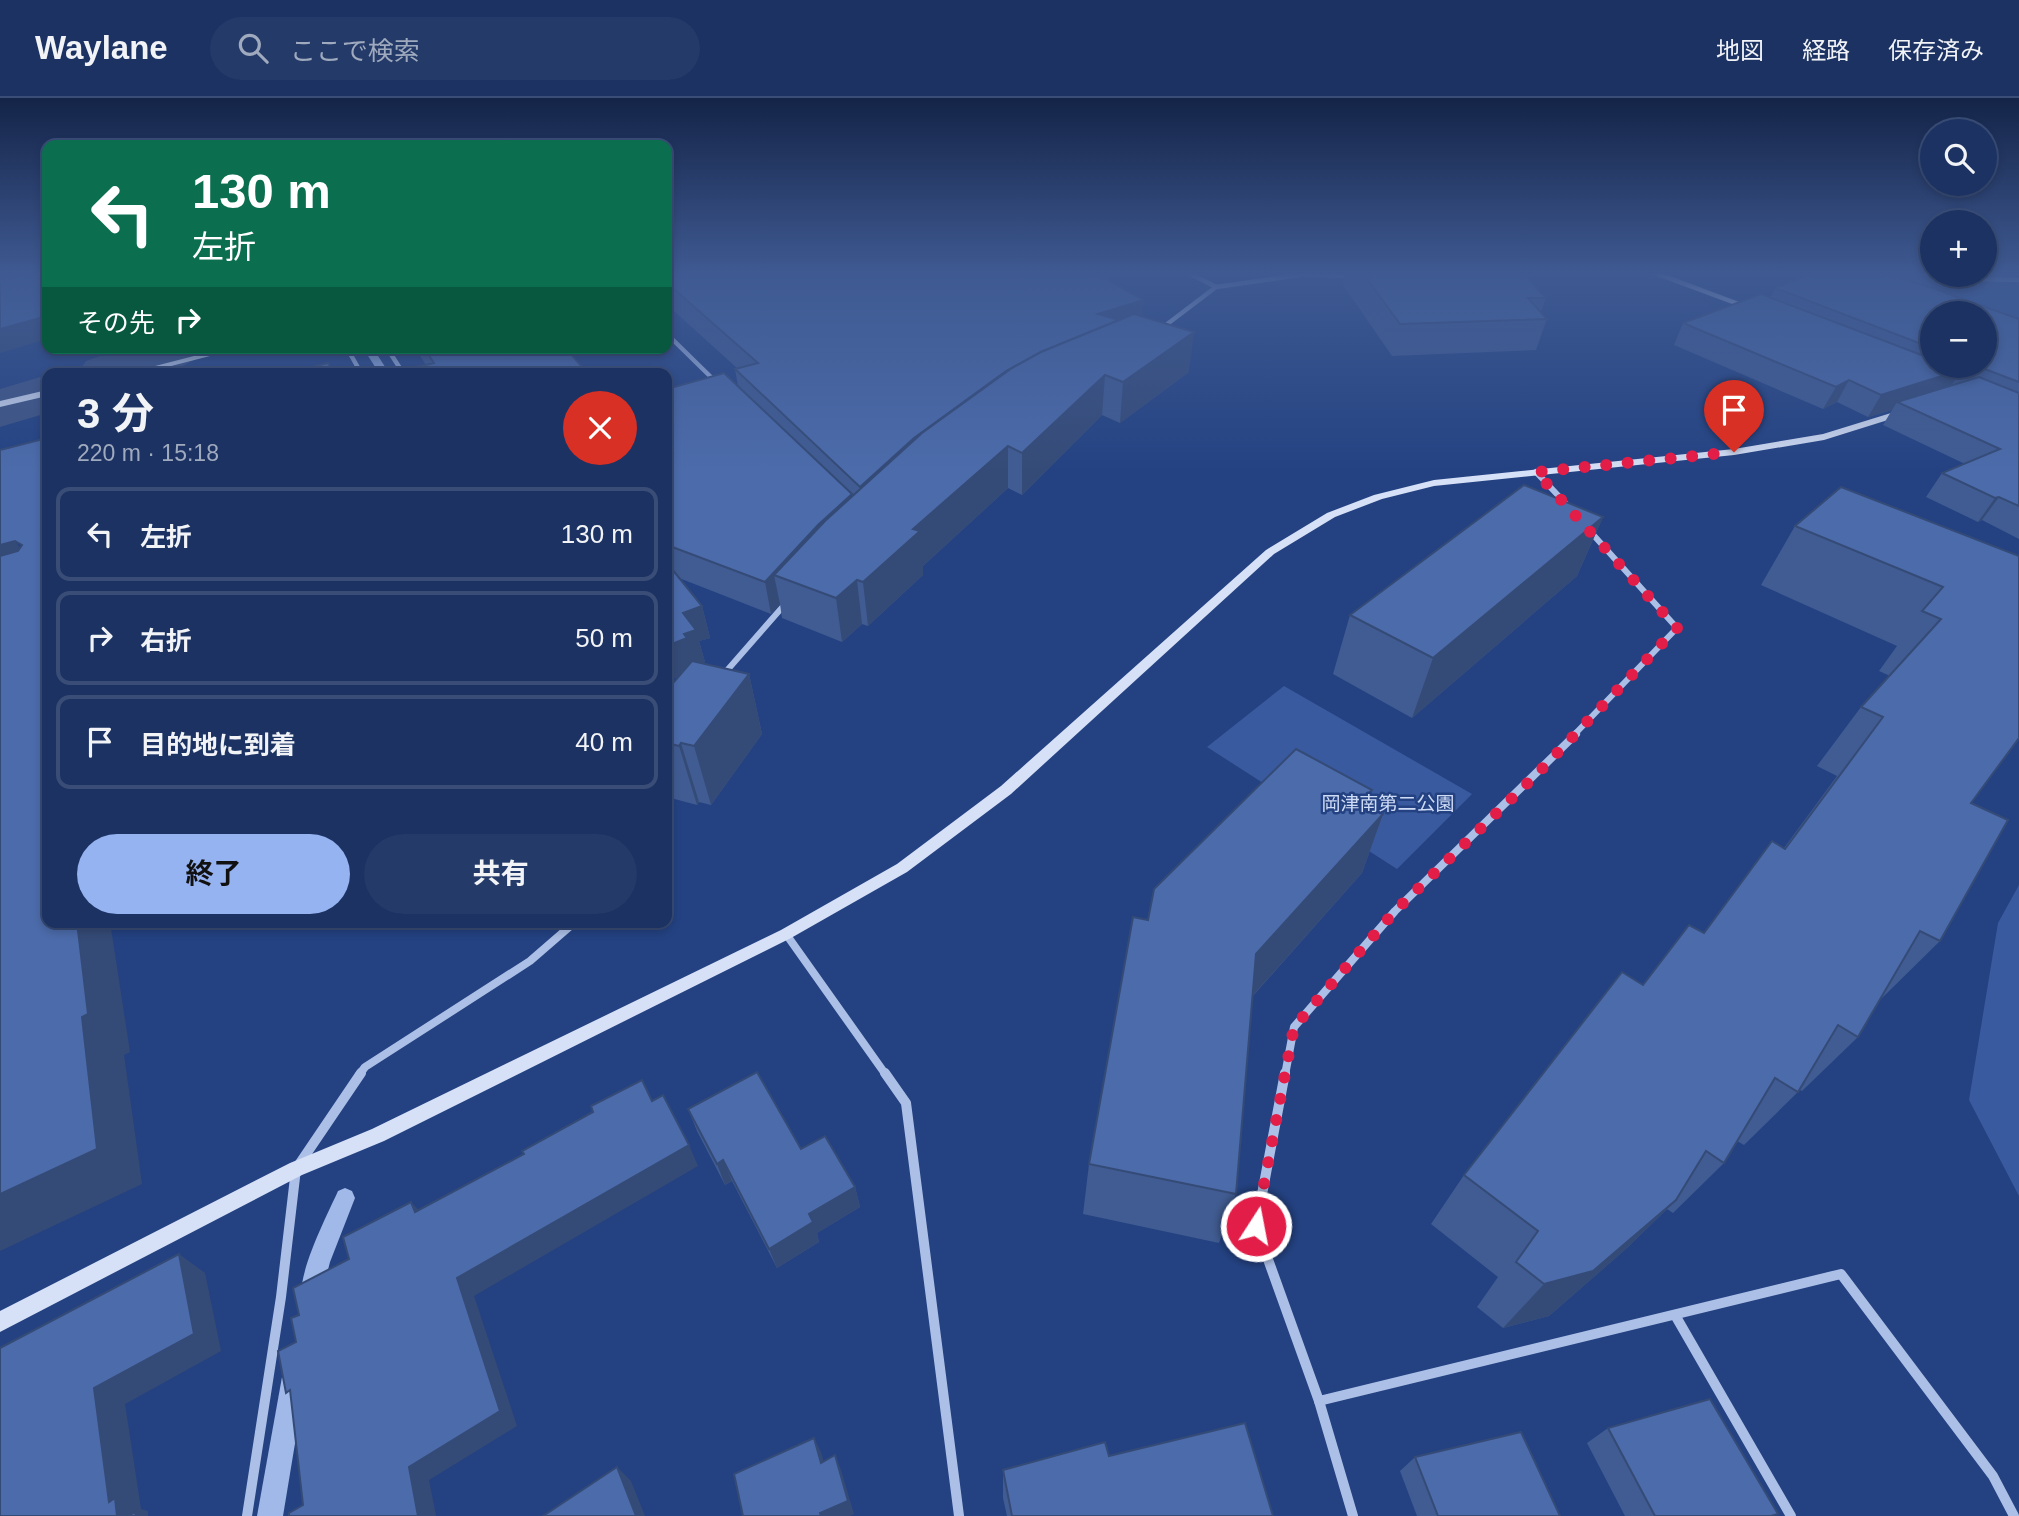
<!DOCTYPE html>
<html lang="ja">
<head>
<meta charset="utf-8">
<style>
  :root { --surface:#1b3262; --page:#243a68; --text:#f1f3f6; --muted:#a0aabe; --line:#394d77; --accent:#95b2f1 }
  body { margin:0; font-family:Arial,"Noto Sans JP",sans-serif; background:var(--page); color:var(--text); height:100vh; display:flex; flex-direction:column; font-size:26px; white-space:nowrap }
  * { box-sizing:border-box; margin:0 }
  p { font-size:23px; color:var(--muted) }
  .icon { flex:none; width:38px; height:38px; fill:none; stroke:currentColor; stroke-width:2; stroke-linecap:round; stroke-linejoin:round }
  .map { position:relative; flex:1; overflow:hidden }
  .drawer { position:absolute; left:42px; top:270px; width:630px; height:560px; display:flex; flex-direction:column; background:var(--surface); border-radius:14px; box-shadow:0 4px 10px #0003,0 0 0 2px var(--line) }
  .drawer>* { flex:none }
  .guide { position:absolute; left:42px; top:42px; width:630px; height:214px; border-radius:14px; box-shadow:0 4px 10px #0003,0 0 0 2px var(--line); background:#0b6e4f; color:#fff; overflow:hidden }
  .fabs { position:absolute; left:1920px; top:21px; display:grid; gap:14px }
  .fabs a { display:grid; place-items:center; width:77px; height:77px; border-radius:50%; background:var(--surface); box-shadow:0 4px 10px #0003,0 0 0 2px var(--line); font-size:35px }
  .pin { position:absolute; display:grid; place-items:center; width:60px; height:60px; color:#fff; margin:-72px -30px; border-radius:50% 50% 50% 0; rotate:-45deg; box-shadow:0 0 7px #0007 }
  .pin .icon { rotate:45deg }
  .me { position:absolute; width:77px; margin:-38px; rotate:11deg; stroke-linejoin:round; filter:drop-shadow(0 0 5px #0008) }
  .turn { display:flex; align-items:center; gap:24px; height:147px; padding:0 35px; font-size:32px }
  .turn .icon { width:91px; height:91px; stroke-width:2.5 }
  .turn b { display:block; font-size:49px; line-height:60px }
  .then { display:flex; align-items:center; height:66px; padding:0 35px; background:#0003; gap:14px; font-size:26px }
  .round { display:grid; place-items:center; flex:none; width:74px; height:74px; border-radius:37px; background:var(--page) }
  .summary { display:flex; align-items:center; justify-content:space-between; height:119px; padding:0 35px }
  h1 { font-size:42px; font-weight:700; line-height:52px }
  .button { display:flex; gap:14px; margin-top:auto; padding:14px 35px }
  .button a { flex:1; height:80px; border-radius:42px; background:var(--accent); color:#111; font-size:28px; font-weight:700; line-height:80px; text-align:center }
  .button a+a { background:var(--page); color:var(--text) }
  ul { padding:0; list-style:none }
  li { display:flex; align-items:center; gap:21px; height:94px; margin:0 14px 10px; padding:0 21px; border:4px solid var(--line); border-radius:14px }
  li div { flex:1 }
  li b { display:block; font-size:26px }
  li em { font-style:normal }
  header { display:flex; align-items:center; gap:42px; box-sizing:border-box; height:98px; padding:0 35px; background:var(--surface); border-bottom:2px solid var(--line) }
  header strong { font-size:33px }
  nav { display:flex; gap:38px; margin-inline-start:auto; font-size:24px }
  .search { width:490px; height:63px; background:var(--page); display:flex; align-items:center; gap:18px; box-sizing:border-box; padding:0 24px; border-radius:38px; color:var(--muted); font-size:26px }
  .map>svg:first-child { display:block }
</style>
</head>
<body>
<header>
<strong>Waylane</strong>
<div class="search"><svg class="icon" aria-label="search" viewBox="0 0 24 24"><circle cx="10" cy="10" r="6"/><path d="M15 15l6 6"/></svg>ここで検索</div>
<nav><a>地図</a><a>経路</a><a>保存済み</a></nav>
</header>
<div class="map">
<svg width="2019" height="1418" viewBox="0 0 2019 1418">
  <rect width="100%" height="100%" fill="#244282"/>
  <!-- green -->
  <g fill="#395a9f">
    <path d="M1842,174H1932V177L2019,174V178H2015L2019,181V235L1984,215H1944Z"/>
    <path d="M1284,588L1472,696L1397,771L1207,649Z"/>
    <path d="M2019,787V1098L1969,1002L1998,825Z"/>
  </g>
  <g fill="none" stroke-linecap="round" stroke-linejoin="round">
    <!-- stream -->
    <g fill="#a0b9e8" fill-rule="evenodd">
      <path d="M363,250H373L389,275H379Z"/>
      <path d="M345,1090L352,1093L355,1100L330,1164L319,1207L311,1210L303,1207C293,1182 327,1118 338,1093Z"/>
      <path d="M294,1267L302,1271L306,1279L283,1418H257L282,1279L286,1271Z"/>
    </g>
    <!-- river -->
    <g fill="#3f5584" fill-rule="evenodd">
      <path d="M0,174H27L20,185L0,190Z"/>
      <path d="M123,250H205C181,286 116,275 78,275L86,263Z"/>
      <path d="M47,277V315L0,329V291Z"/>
    </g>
    <!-- street-far3 -->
    <g stroke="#acc0e7" stroke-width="4.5">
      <path d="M1187,174L1216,189"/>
      <path d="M1915,174L1974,181L2019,182"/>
      <path d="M1162,230L1216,189L1306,176L1352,178"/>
      <path d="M667,236L716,284"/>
      <path d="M347,250L361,275"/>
      <path d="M387,250L403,275"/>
      <path d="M1536,374L1538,376"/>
    </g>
    <!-- street-far2 -->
    <g stroke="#acc0e7" stroke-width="6">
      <path d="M1536,374L1569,409"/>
      <path d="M723,577L786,505"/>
      <path d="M1574,637L1677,530L1588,431"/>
    </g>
    <!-- street-far1 -->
    <g stroke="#acc0e7" stroke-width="8">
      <path d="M786,836L886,977"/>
      <path d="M359,977L365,969L530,863L575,824"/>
      <path d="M1285,977L1294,929L1395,813L1576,636"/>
    </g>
    <!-- street -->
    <g stroke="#acc0e7" stroke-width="10">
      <path d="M885,975L906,1005L959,1418"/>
      <path d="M1285,975L1256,1128L1319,1303L1841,1176L1993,1378L2014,1418"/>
      <path d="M1675,1217L1791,1418"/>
      <path d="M1319,1303L1353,1418"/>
      <path d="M247,1418L281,1199L296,1071L361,975"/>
    </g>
    <!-- secondary -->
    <g fill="#d6e0f6" fill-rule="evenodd">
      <path d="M1646,174H1659L1758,211L1751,213Z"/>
      <path d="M225,250H241L144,275H128Z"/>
      <path d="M47,292V298L0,309V303Z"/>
      <path d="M1904,311L1909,314L1907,316L1824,342L1734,357L1434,388L1382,401L1335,419L1274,456L1011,696L907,774L791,840L384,1043L302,1077L0,1234V1213L290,1065L372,1031L781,832L897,766L1001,688L1266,452L1327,415L1374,397L1434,382L1734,351L1823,336Z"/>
    </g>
  </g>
  <!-- wall -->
  <g fill="#415c92" fill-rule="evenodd">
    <path d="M667,174L1143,202L1141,218L1189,274L1120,325L1102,317L1022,397L1008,390L923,468V477L868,528L862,526L842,544L782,520L780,506L771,516L679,480L702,508L710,540L699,543L705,564L702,565L749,576L762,636L711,707L699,704L697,707L667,699V592L678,579L667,583V291L738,288L735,271H738L674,213L667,211Z"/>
    <path d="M1345,174H1522L1546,200L1541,214L1547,221L1536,252L1392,258L1343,187Z"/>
    <path d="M1775,190L2019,221V441L1982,422L1978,424L1926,399L1942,375L1965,366L1883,327L1892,312L1868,319L1837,304L1823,311L1674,247L1683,225L1771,199ZM1932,215L1984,268H1932Z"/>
    <path d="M415,250H566L587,275H414L412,270L426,267Z"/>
    <path d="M1603,419L1577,478L1412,620L1333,576L1350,517Z"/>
    <path d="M1795,428L2019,458L1971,705L1940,843L1882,900H1881L1858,939L1802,993L1800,992L1744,1047L1737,1043L1724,1065L1673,1115L1667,1111L1627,1150L1549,1218L1503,1230L1477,1209L1498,1179L1431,1126L1464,1077L1643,887L1703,835L1784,750L1837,678L1817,668L1861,609L1890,578L1879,573L1897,548L1761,487Z"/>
    <path d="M1372,692L1367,707L1383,716L1362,775L1252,899L1236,1096L1219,1145L1083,1116L1089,1066L1148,822Z"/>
    <path d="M688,1011L801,1051L855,1089L860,1109L817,1135L819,1144L777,1170L732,1083L725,1087L697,1033Z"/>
    <path d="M1608,1330L1778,1416L1773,1418H1625L1587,1345Z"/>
    <path d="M1109,1358L1273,1418H1007L1003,1400V1372Z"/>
    <path d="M1415,1359L1560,1418H1417L1400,1373Z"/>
  </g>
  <!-- shaded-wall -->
  <g fill="#354b77">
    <path d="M10,174H42L47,179V192L20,190Z"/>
    <path d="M1143,202L1140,230L864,420L860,389L914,340L1006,273L1098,216Z"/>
    <path d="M47,218V241L0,255V231Z"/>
    <path d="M1194,234L1189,274L1120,325L1123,284Z"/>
    <path d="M1961,272L1947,295L1897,304L1892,312L1868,319L1881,297Z"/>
    <path d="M1105,277L1102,317L1022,397V355Z"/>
    <path d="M1849,282L1837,304L1823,311L1836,289Z"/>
    <path d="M1008,348V390L923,468V477L868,528L863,484L913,431Z"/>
    <path d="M852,396L855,427L774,477L780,506L771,516L765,484L818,427Z"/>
    <path d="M1999,399L1982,422L1978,424L1995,400Z"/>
    <path d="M1603,419L1577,478L1412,620L1433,560Z"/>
    <path d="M47,430V476L41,432Z"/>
    <path d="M15,443L45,483L0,497V447Z"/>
    <path d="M857,482L862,526L842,544L836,500Z"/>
    <path d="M702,508L710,540L699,543L705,564L694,568L695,572L667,583V548L683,515Z"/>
    <path d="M749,576L762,636L711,707L694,648Z"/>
    <path d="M681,645L699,704L697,707L679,648Z"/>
    <path d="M1372,692L1353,749L1383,716L1362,775L1240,912L1256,856L1361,704Z"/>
    <path d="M77,824H110L130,954L124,957L142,1086L0,1153V1096Z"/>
    <path d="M689,1047L698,1068L474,1198L517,1328L429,1382L436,1418H418L409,1369L457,1180Z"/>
    <path d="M723,1062L732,1083L725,1087L717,1066Z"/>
    <path d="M855,1089L860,1109L817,1135L819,1144L777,1170L769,1151L809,1116Z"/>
    <path d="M1676,1102L1627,1150L1549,1218L1503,1230L1544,1186Z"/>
    <path d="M411,1104L429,1123L415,1114Z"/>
    <path d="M179,1156L205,1175L221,1253L125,1306L141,1411L148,1413V1418H117L109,1404L94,1290Z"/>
    <path d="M814,1340L821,1354L828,1378L821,1365Z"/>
    <path d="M835,1357L841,1372L854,1416L850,1418H821L820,1415Z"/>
    <path d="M617,1369L631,1383L645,1418H636Z"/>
  </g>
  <!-- building -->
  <g fill="#4c6baa" stroke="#354b77" stroke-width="2">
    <path d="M27,174H47V179L40,181L47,186V218L0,231V181Z"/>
    <path d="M667,174H1093L1143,202L1098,216L1119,222L1041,254L1006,273L914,340L860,389L735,271L758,265L667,185Z"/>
    <path d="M1362,174H1522L1546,200H1528L1547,221L1400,226Z"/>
    <path d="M1816,174H1880L1935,191L2019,221V284L1977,268H1984V215H1932V250L1775,190Z"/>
    <path d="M1761,196L1932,261V268H1949L1961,272L1881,297L1849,282L1836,289L1683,225Z"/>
    <path d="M1134,216L1194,234L1123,284L1105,277L1022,355L1008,348L913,431L920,433L863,484L857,482L836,500L774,477L825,423L922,335L1012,270L1041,254Z"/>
    <path d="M424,250H566L587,275H415L412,270L434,265Z"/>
    <path d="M328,265L334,275H289Z"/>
    <path d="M724,275L852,396L818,427L765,484L667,447V291Z"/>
    <path d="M1979,279L2019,295V408L1999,399L1995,400L1942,375L2000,351L1897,304Z"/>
    <path d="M47,340V430L41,432L47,476V824H77L88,916L82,919L97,1051L0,1096V458L18,453L22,447L15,443L0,447V352Z"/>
    <path d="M1524,387L1603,419L1433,560L1350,517Z"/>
    <path d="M1841,389L2019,458V640L1971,705L2008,722L1940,843L1920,833L1858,939L1838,927L1798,994L1775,980L1724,1065L1706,1053L1676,1102L1593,1173L1544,1186L1516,1164L1538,1133L1464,1077L1622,874L1643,887L1689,827L1704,835L1772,743L1785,751L1883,619L1861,609L1941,521L1922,513L1943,489L1795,428Z"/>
    <path d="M667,465L702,508L683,515L696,532L684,536L687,540L667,548Z"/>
    <path d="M692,563L749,576L694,648L681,645L679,648L667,645V592Z"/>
    <path d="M1296,651L1372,692L1361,704L1383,716L1256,856L1236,1096L1089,1066L1133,819L1148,822L1154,791Z"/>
    <path d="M757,974L801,1051L825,1038L855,1089L809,1116L813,1124L769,1151L723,1062L717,1066L688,1011Z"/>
    <path d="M642,982L652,1003L663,997L689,1047L457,1180L500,1313L409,1369L418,1418H289V1415L303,1407L290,1292L286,1295L278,1253L296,1244L291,1220L299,1217L293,1190L349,1161L343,1139L411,1104L415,1114L524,1056L522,1053L593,1014L591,1008Z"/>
    <path d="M179,1156L194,1236L94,1290L109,1404L115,1400L117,1418H0V1250Z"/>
    <path d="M1710,1301L1778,1416L1771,1418H1655L1608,1330Z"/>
    <path d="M1245,1325L1273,1418H1012L1003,1372L1105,1344L1109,1358Z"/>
    <path d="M1521,1334L1560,1418H1438L1415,1359Z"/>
    <path d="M814,1340L821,1365L835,1357L848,1403L820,1415L821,1418H743L734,1376Z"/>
    <path d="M617,1369L636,1418H543Z"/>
    <path d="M135,1414L136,1418H128Z"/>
  </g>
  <!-- sky -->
  <linearGradient id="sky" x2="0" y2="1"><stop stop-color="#142448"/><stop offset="0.47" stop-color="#3f5a92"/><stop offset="1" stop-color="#3f5a92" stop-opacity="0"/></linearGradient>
  <rect width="2019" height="373" fill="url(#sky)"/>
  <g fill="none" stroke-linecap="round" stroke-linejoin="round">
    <!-- route -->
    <path stroke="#e11d48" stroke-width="12" stroke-dasharray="0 21.6" d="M1256,1128L1294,929L1395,813L1537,676L1677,530L1536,374L1734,354"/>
  </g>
  <g text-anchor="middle" stroke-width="5" stroke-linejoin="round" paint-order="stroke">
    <!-- park labels -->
    <g font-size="19" fill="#cfdcf6" stroke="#244282">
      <text x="1388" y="712">岡津南第二公園</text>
    </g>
  </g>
</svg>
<div class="fabs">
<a><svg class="icon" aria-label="search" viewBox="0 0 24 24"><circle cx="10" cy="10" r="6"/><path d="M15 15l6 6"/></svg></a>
<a>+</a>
<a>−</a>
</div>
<div class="pin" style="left:1734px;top:354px;background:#d93025"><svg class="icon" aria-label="arrive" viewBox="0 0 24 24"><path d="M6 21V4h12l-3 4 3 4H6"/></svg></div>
<svg class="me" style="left:1256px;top:1128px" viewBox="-20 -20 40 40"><circle r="17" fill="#e11d48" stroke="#fff" stroke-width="3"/><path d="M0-11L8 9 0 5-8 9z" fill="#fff"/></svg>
<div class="guide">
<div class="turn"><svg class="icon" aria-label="left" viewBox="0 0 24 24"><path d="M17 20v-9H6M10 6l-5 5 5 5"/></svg><div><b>130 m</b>左折</div></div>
<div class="then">その先<svg class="icon" aria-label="right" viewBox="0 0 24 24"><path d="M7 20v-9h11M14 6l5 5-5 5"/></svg></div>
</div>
<section class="drawer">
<div class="summary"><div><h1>3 分</h1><p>220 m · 15:18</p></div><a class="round" style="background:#d93025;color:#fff"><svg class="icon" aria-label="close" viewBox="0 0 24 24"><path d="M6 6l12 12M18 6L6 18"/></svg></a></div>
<ul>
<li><svg class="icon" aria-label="left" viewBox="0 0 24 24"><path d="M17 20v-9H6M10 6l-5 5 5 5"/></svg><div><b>左折</b></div><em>130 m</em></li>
<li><svg class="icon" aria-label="right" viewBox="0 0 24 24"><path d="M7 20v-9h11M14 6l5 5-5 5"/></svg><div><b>右折</b></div><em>50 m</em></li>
<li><svg class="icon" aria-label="arrive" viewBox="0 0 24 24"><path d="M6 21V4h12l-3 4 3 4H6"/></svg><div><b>目的地に到着</b></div><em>40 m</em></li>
</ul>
<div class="button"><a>終了</a><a>共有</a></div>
</section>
</div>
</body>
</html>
